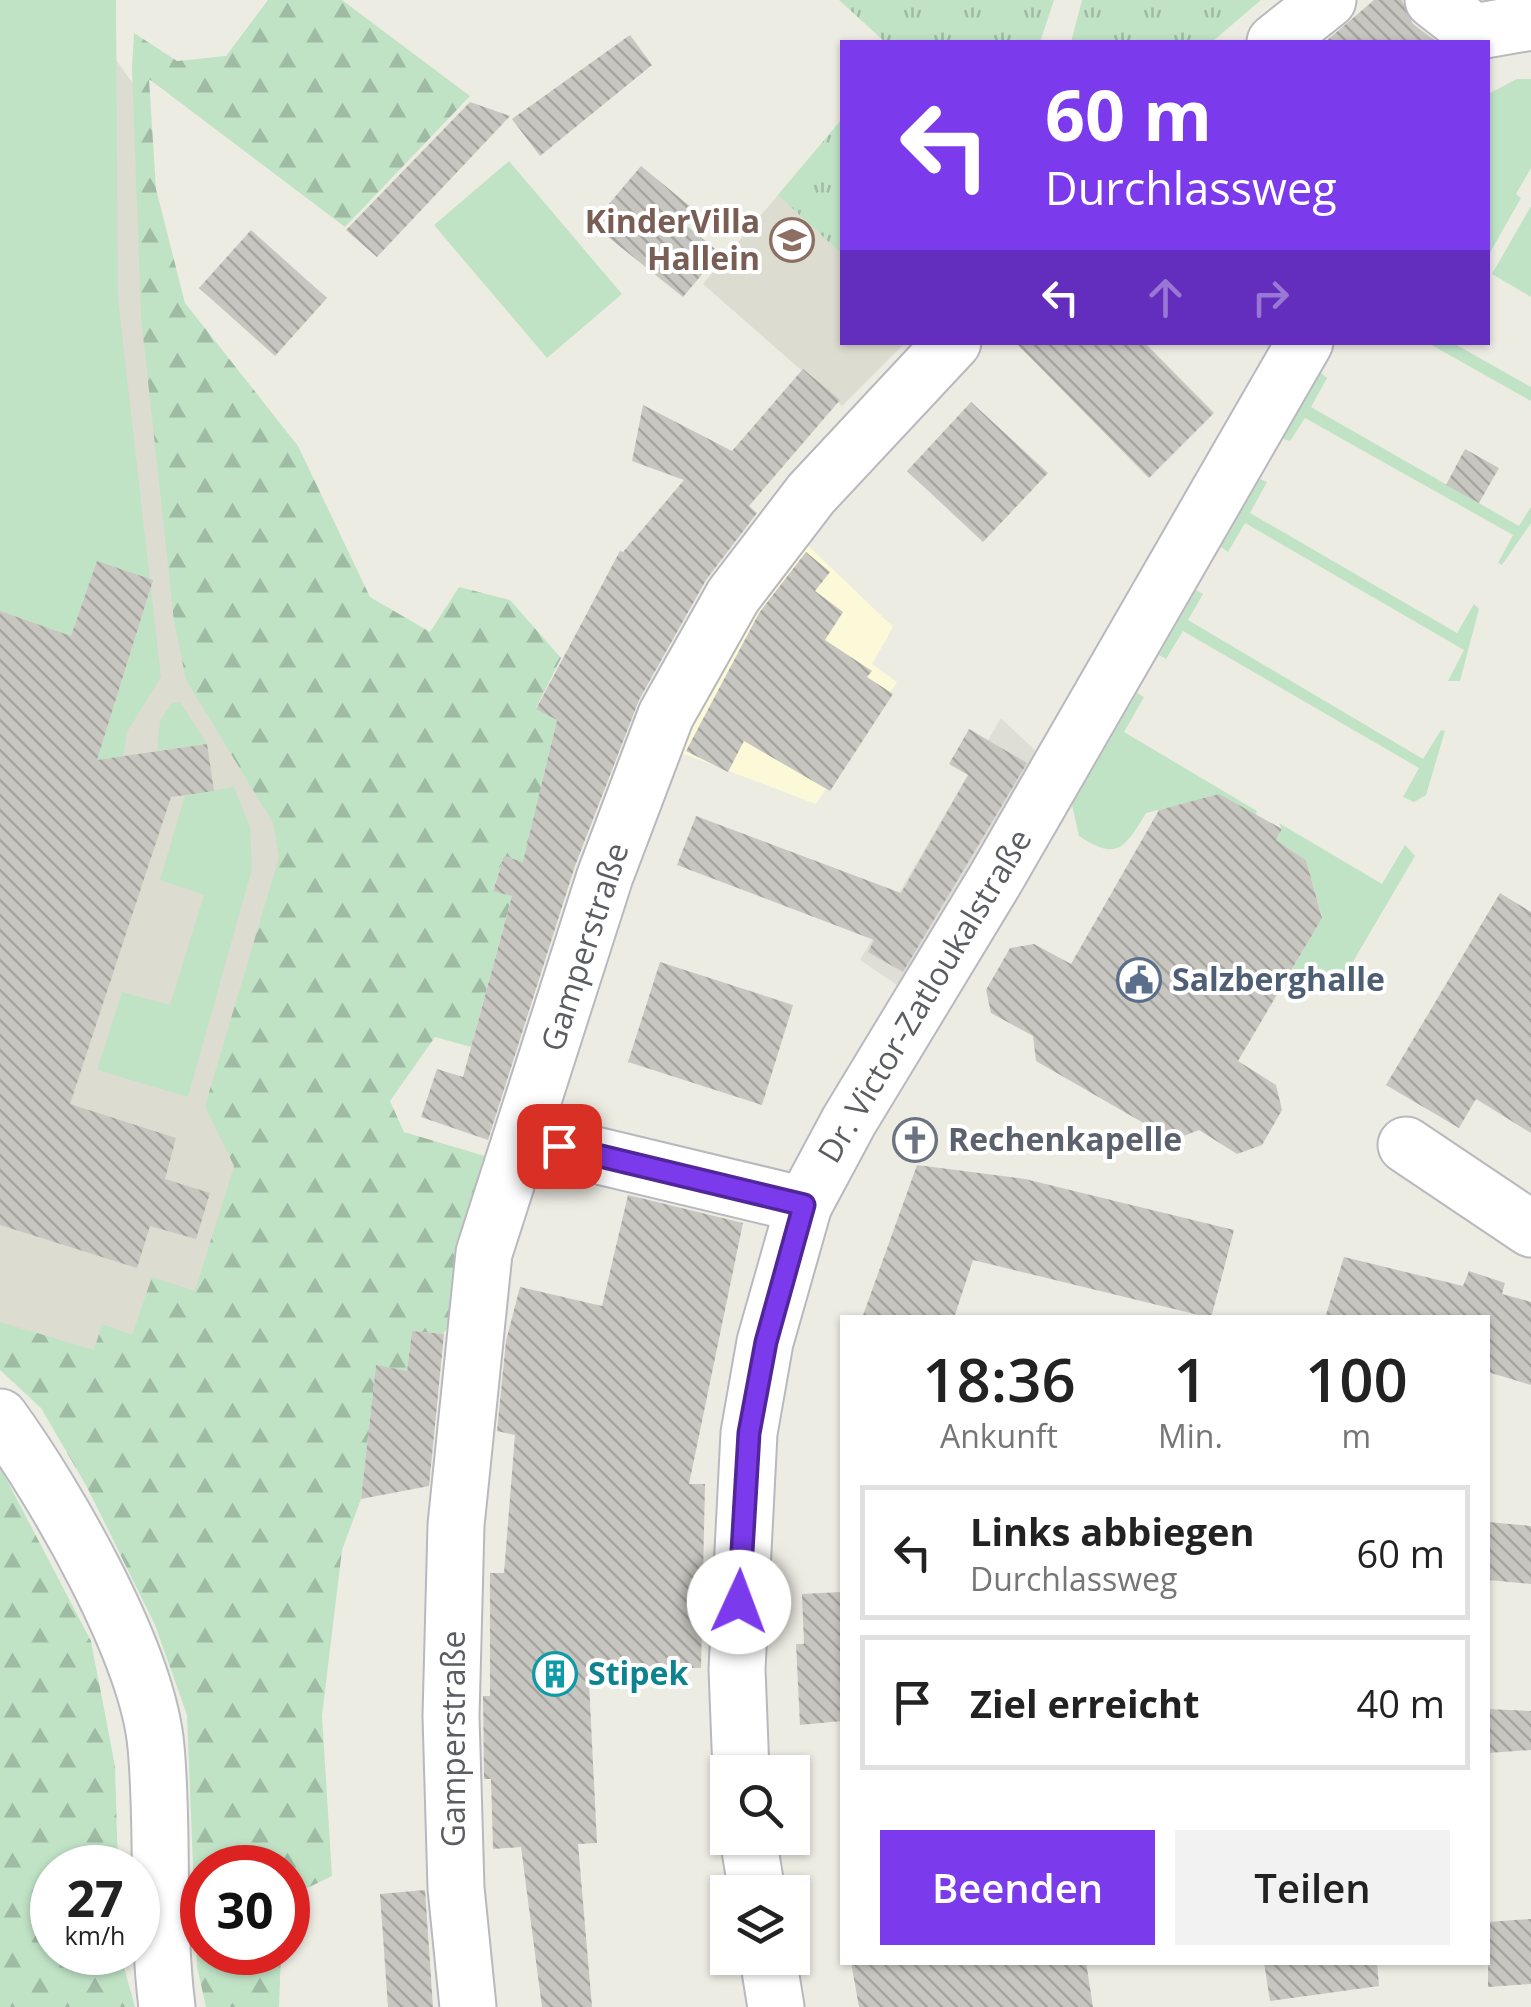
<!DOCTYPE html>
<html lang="de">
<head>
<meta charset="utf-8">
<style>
  :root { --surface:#fff; --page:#f2f2f2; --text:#222; --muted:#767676; --line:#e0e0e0; --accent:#7c3aed }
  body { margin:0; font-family:"Open Sans",sans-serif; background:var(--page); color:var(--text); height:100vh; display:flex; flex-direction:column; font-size:38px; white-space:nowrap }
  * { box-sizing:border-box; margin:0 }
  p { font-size:32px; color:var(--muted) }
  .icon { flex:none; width:55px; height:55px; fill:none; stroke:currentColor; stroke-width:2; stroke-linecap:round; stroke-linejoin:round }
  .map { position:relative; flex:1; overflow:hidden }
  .sheet { position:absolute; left:840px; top:1315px; width:650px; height:650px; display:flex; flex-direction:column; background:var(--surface); border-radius:0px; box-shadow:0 2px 8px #0004 }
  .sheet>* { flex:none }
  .guide { position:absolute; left:840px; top:40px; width:650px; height:305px; border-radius:0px; box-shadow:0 2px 8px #0004; background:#7c3aed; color:#fff; overflow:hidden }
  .buttons { position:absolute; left:710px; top:1755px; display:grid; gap:20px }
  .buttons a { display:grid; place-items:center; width:100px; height:100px; border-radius:0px; background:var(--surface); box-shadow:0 2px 8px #0004; font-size:50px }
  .speed { position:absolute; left:30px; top:1845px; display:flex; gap:20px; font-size:50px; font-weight:700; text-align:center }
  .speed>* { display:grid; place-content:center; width:130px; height:130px; border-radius:50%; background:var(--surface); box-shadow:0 2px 8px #0004; line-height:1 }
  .speed small { font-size:25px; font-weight:400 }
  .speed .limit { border:15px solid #d22; background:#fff; color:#111 }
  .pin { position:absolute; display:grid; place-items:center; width:85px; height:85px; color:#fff; margin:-42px; border-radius:20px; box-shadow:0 5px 15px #0006 }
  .me { position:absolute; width:110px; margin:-55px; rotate:2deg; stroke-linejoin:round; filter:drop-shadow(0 0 8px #0008) }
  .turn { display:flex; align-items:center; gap:35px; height:210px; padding:0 40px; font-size:45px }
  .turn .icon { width:130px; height:130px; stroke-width:2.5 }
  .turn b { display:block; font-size:70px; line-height:85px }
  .lanes { display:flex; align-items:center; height:95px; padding:0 40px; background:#0003; justify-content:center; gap:50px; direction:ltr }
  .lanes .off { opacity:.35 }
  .eta { display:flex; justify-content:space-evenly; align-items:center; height:170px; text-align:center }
  .eta b { font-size:60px; font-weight:600; line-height:70px }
  .cta { display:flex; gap:20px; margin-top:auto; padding:20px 40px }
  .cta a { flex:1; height:115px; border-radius:0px; background:var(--accent); color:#fff; font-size:40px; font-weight:600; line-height:115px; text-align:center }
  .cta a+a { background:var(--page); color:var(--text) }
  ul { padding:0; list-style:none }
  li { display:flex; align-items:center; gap:30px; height:135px; margin:0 20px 15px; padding:0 20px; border:5px solid var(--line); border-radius:0px }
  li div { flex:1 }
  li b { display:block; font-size:38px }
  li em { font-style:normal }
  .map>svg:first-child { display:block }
</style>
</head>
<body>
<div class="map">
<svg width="1531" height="2007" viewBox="0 0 1531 2007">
  <defs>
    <pattern id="forest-firs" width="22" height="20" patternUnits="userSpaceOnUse" patternTransform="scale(2.5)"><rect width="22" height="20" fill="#c0e3c6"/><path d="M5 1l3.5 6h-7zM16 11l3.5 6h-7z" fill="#9fbba4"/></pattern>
    <pattern id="park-tufts" width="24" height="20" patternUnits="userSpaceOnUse" patternTransform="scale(2.5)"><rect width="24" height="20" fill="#c0e3c6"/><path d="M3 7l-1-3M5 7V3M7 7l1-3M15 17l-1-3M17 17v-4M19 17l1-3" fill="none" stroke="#9fbba4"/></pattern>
    <pattern id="building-back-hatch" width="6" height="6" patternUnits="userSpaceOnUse" patternTransform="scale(2.5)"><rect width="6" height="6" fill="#c8c6c0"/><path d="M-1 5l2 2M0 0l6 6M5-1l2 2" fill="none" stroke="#a5a49f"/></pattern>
  </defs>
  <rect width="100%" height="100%" fill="#edece3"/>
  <!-- commercial -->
  <path fill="#fcf9d9" d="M798,536L893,627L872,664L897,682L816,804L673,750Z"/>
  <!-- industrial -->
  <path fill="#deded7" d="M1001,718L1041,756L906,991L860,960Z"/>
  <!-- education -->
  <g fill="#dddcd1">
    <path d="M0,0H116L114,57L136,88L148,360L290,840L237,1167L166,1386L0,1327Z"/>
    <path d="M842,119V342L905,343L842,406L703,284Z"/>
  </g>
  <!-- grass -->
  <g fill="#c0e3c6">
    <path d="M0,0H116L118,298L161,677L127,732L121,772L91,780L153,581L71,636L0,611Z"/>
    <path d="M1517,79H1531V168L1516,194L1521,198L1488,256V94Z"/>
    <path d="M509,161L622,294L547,358L434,225Z"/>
    <path d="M1531,206V297L1492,274Z"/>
    <path d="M1428,343H1453L1531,387V401Z"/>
    <path d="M1321,373L1327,378L1311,407L1519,526L1531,507V523L1502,565L1498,563L1513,535L1305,418L1290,441L1283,439Z"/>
    <path d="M1260,479L1267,482L1250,513L1457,633L1474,604L1479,609L1460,681H1448L1464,650L1245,523L1228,552L1221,547Z"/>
    <path d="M1196,590L1203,594L1188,620L1423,759L1441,730L1445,731L1426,795L1414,802L1403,797L1419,768L1183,631L1166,659L1159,655Z"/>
    <path d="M1137,693L1144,697L1124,732L1257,811L1256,815L1211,797L1146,813C1125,847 1118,862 1079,836L1072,805Z"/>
    <path d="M180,702L207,744L157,751L160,721L172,703Z"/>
    <path d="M234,787L250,827L252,869L188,1097L97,1070L122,992L170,1005L204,895L160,880L185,795Z"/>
    <path d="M1279,823L1382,884L1405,845L1415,856L1334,994L1292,970L1322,917L1306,860L1276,840L1282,830Z"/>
  </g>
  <!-- forest -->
  <g fill="url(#forest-firs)">
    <path d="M268,0H342L470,96L345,227L149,79L156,189L185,303L298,446L370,597L430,632L459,587L510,600L561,658L536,708L557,720L536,809L530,864L504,856L493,890L512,896L471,1047L435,1037L390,1101L404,1132L495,1159L452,1322L443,1334L412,1331L407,1371L376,1366L361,1499L342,1550L322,1716L332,1876L299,1892L288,1930V1868H202V1952L281,1953L279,2007H206L197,1967L187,1715L155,1625L87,1487L41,1408L0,1370V1322L94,1350L102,1324L132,1335L152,1277L195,1291L234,1166L205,1106L279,857L273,823L186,680L174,621L141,317L132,68L134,33L177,61L226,56Z"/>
    <path d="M0,1467L91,1641L115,1766L118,1867L52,1868V1952L120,1953L135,2007H0Z"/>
  </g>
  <!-- park -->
  <g fill="url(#park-tufts)">
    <path d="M839,0H1054L1040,42H885Z"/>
    <path d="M1082,0H1261L1212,42H1071Z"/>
    <path d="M842,119V254L778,195Z"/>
  </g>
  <!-- building -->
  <g fill="url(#building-back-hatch)">
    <path d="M1374,0H1402L1413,24L1437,42H1325Z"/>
    <path d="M630,35L652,65L540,156L512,119Z"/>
    <path d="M470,102L510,116L377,257L346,230Z"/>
    <path d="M641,166L692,208L681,221L720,253L683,297L592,224Z"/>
    <path d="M251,230L327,298L275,356L199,288Z"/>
    <path d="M1015,342H1144L1214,413L1149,478Z"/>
    <path d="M803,369L840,400L749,506L757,513L706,580L639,700L575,866L488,1140L421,1117L437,1069L463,1077L512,896L493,891L504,856L523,862L557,720L536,709L620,551L623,552L684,480L632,461L643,405L732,451Z"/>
    <path d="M971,402L1048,473L983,542L907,471Z"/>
    <path d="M1465,449L1499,468L1479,503L1446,485Z"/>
    <path d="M806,552L830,572L815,591L843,612L825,640L872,671L867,677L893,694L830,791L744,741L728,772L686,751L759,613Z"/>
    <path d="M97,561L153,580L97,760L207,744L214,791L171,797L70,1104L176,1138L165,1179L210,1193L196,1239L150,1226L137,1268L0,1225V611L71,636Z"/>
    <path d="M969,729L1027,763L903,972L868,952L874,940L677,865L696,816L901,893L968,775L949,764Z"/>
    <path d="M1219,794L1282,829L1276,840L1306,860L1322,918L1238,1061L1276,1085L1282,1110L1262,1145L1237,1154L1199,1130L1173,1140L1036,1061L1033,1036L991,1013L986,990L1010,948L1034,944L1071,964L1159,810Z"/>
    <path d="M1500,893L1531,912V1133L1476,1099L1459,1128L1386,1085Z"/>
    <path d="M660,962L793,1005L762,1105L628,1062Z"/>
    <path d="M917,1165L1025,1179L1234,1230L1211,1318L973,1260L954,1318H862Z"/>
    <path d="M628,1195L743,1223L689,1484H705L701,1668L620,1666V1683H589L597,1843L578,1844L592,2007H542L521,1847L493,1849L491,1779H484L483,1696H490V1573H504L515,1435L497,1431L506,1341L520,1287L602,1306Z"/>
    <path d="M1344,1257L1463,1286L1469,1271L1505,1283L1502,1294L1531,1302V1385L1488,1372V1318H1325Z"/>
    <path d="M412,1331L444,1334L429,1486L361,1499L376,1365L407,1371Z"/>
    <path d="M1488,1522L1531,1526V1584L1488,1580Z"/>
    <path d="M842,1592V1721L800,1725L796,1644H804L802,1594Z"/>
    <path d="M1488,1709L1531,1711V1750L1488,1753Z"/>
    <path d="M425,1890L433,2007H388L380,1894Z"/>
    <path d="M1531,1919V1984L1488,1987V1922Z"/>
    <path d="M851,1962H1086L1093,2007H859Z"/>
    <path d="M1264,1962H1377L1379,1986L1270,2001Z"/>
  </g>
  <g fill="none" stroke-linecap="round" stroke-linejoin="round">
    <!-- street casing -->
    <g stroke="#b8b9be" stroke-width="59">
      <g id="street">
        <path d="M1433,0L1474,32L1531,22"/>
        <path d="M1275,42L1328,0"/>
        <path d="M524,1138L804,1205"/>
        <path d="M1406,1145L1531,1229"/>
        <path d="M741,1772L737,1669L749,1433L765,1342L804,1205L849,1121L995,880L1305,342"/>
        <path d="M748,1838L757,1892"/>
        <path d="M768,1958L776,2007"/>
        <path d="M468,2007L456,1888L451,1716L456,1525L484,1253L605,876L666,715L733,596L811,494L953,342"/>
      </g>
    </g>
    <!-- secondary casing -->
    <g stroke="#b8bac0" stroke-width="59">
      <path id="secondary" d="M0,1417C56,1494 148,1653 156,1747C164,1833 156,1920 167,2007"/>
    </g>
    <!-- street -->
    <use href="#street" stroke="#fff" stroke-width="55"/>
    <!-- secondary -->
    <use href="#secondary" stroke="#fff" stroke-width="55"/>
  </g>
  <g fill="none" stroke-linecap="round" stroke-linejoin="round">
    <!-- route casing -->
    <g stroke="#51269a" stroke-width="25">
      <path id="route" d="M559,1146L804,1205L766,1342L749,1433L739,1602"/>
    </g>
    <!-- route -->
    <use href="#route" stroke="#7c3aed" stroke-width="18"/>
  </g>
  <!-- icons -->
  <defs>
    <g id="school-ring" transform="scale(2.25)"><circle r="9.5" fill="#fff" stroke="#8d6e63" stroke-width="1.5"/><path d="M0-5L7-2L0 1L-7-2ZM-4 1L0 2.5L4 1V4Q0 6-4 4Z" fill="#8d6e63"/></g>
    <g id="civic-ring" transform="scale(2.25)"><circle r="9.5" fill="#fff" stroke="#5c6f8a" stroke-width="1.5"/><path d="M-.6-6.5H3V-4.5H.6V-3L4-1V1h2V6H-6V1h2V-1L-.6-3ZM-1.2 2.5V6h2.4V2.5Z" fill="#5c6f8a"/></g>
    <g id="church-ring" transform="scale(2.25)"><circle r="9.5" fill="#fff" stroke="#6b7280" stroke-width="1.5"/><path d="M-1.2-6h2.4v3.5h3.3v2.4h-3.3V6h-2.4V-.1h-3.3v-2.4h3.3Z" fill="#6b7280"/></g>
    <g id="building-ring" transform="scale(2.25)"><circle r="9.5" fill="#fff" stroke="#0f9aa8" stroke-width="1.5"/><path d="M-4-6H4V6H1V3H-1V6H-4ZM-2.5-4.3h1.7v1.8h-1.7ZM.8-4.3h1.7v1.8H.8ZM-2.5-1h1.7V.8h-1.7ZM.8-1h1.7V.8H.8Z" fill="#0f9aa8"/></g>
  </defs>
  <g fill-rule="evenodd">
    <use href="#school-ring" x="792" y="240"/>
    <use href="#civic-ring" x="1139" y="980"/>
    <use href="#church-ring" x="915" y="1140"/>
    <use href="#building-ring" x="555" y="1674"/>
  </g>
  <g text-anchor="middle" stroke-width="8" stroke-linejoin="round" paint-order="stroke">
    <!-- education labels -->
    <g font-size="32" font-weight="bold" fill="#785e54" stroke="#fff" text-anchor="end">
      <text x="760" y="233">KinderVilla<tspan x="760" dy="37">Hallein</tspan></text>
    </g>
    <!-- street labels -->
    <g font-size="32" fill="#5b5d62" stroke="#fff">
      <text transform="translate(585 947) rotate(-72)" y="11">Gamperstraße</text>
      <text transform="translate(925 996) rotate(-59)" y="11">Dr. Victor-Zatloukalstraße</text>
      <text transform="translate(454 1739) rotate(-90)" y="11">Gamperstraße</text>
    </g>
    <!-- service labels -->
    <g font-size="32" font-weight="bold" fill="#4e5e75" stroke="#fff" text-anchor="start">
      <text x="1172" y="991">Salzberghalle</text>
    </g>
    <!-- worship labels -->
    <g font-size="32" font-weight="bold" fill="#5b616d" stroke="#fff" text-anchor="start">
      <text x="948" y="1151">Rechenkapelle</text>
    </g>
    <!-- culture labels -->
    <g font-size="32" font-weight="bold" fill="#0d838f" stroke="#fff" text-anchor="start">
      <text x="588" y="1685">Stipek</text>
    </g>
  </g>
</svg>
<div class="buttons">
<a><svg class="icon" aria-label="search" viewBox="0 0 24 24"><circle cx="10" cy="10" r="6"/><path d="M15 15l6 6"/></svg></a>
<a><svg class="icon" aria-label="layers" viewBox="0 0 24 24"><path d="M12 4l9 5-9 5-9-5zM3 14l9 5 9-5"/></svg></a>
</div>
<div class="speed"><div>27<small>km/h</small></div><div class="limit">30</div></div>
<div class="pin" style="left:559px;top:1146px;background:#d93025"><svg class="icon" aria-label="arrive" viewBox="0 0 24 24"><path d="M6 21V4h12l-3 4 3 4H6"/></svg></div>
<svg class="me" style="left:739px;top:1602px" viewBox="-20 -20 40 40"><circle r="19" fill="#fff"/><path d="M0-13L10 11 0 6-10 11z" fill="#7c3aed"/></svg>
<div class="guide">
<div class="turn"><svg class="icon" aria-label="left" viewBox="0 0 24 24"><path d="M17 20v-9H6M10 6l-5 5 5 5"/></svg><div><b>60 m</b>Durchlassweg</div></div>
<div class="lanes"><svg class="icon" aria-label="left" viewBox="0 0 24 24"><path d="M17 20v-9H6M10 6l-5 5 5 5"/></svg><svg class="icon off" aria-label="ahead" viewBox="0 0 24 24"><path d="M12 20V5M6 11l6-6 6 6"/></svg><svg class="icon off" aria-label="right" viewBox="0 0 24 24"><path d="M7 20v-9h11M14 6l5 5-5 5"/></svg></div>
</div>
<section class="sheet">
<div class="eta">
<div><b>18:36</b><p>Ankunft</p></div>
<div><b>1</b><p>Min.</p></div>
<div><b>100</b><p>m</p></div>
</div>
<ul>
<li><svg class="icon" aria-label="left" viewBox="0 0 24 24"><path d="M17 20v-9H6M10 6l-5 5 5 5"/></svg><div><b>Links abbiegen</b><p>Durchlassweg</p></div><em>60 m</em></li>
<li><svg class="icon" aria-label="arrive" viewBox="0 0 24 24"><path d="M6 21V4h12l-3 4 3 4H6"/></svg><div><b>Ziel erreicht</b></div><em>40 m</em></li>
</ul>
<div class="cta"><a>Beenden</a><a>Teilen</a></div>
</section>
</div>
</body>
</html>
